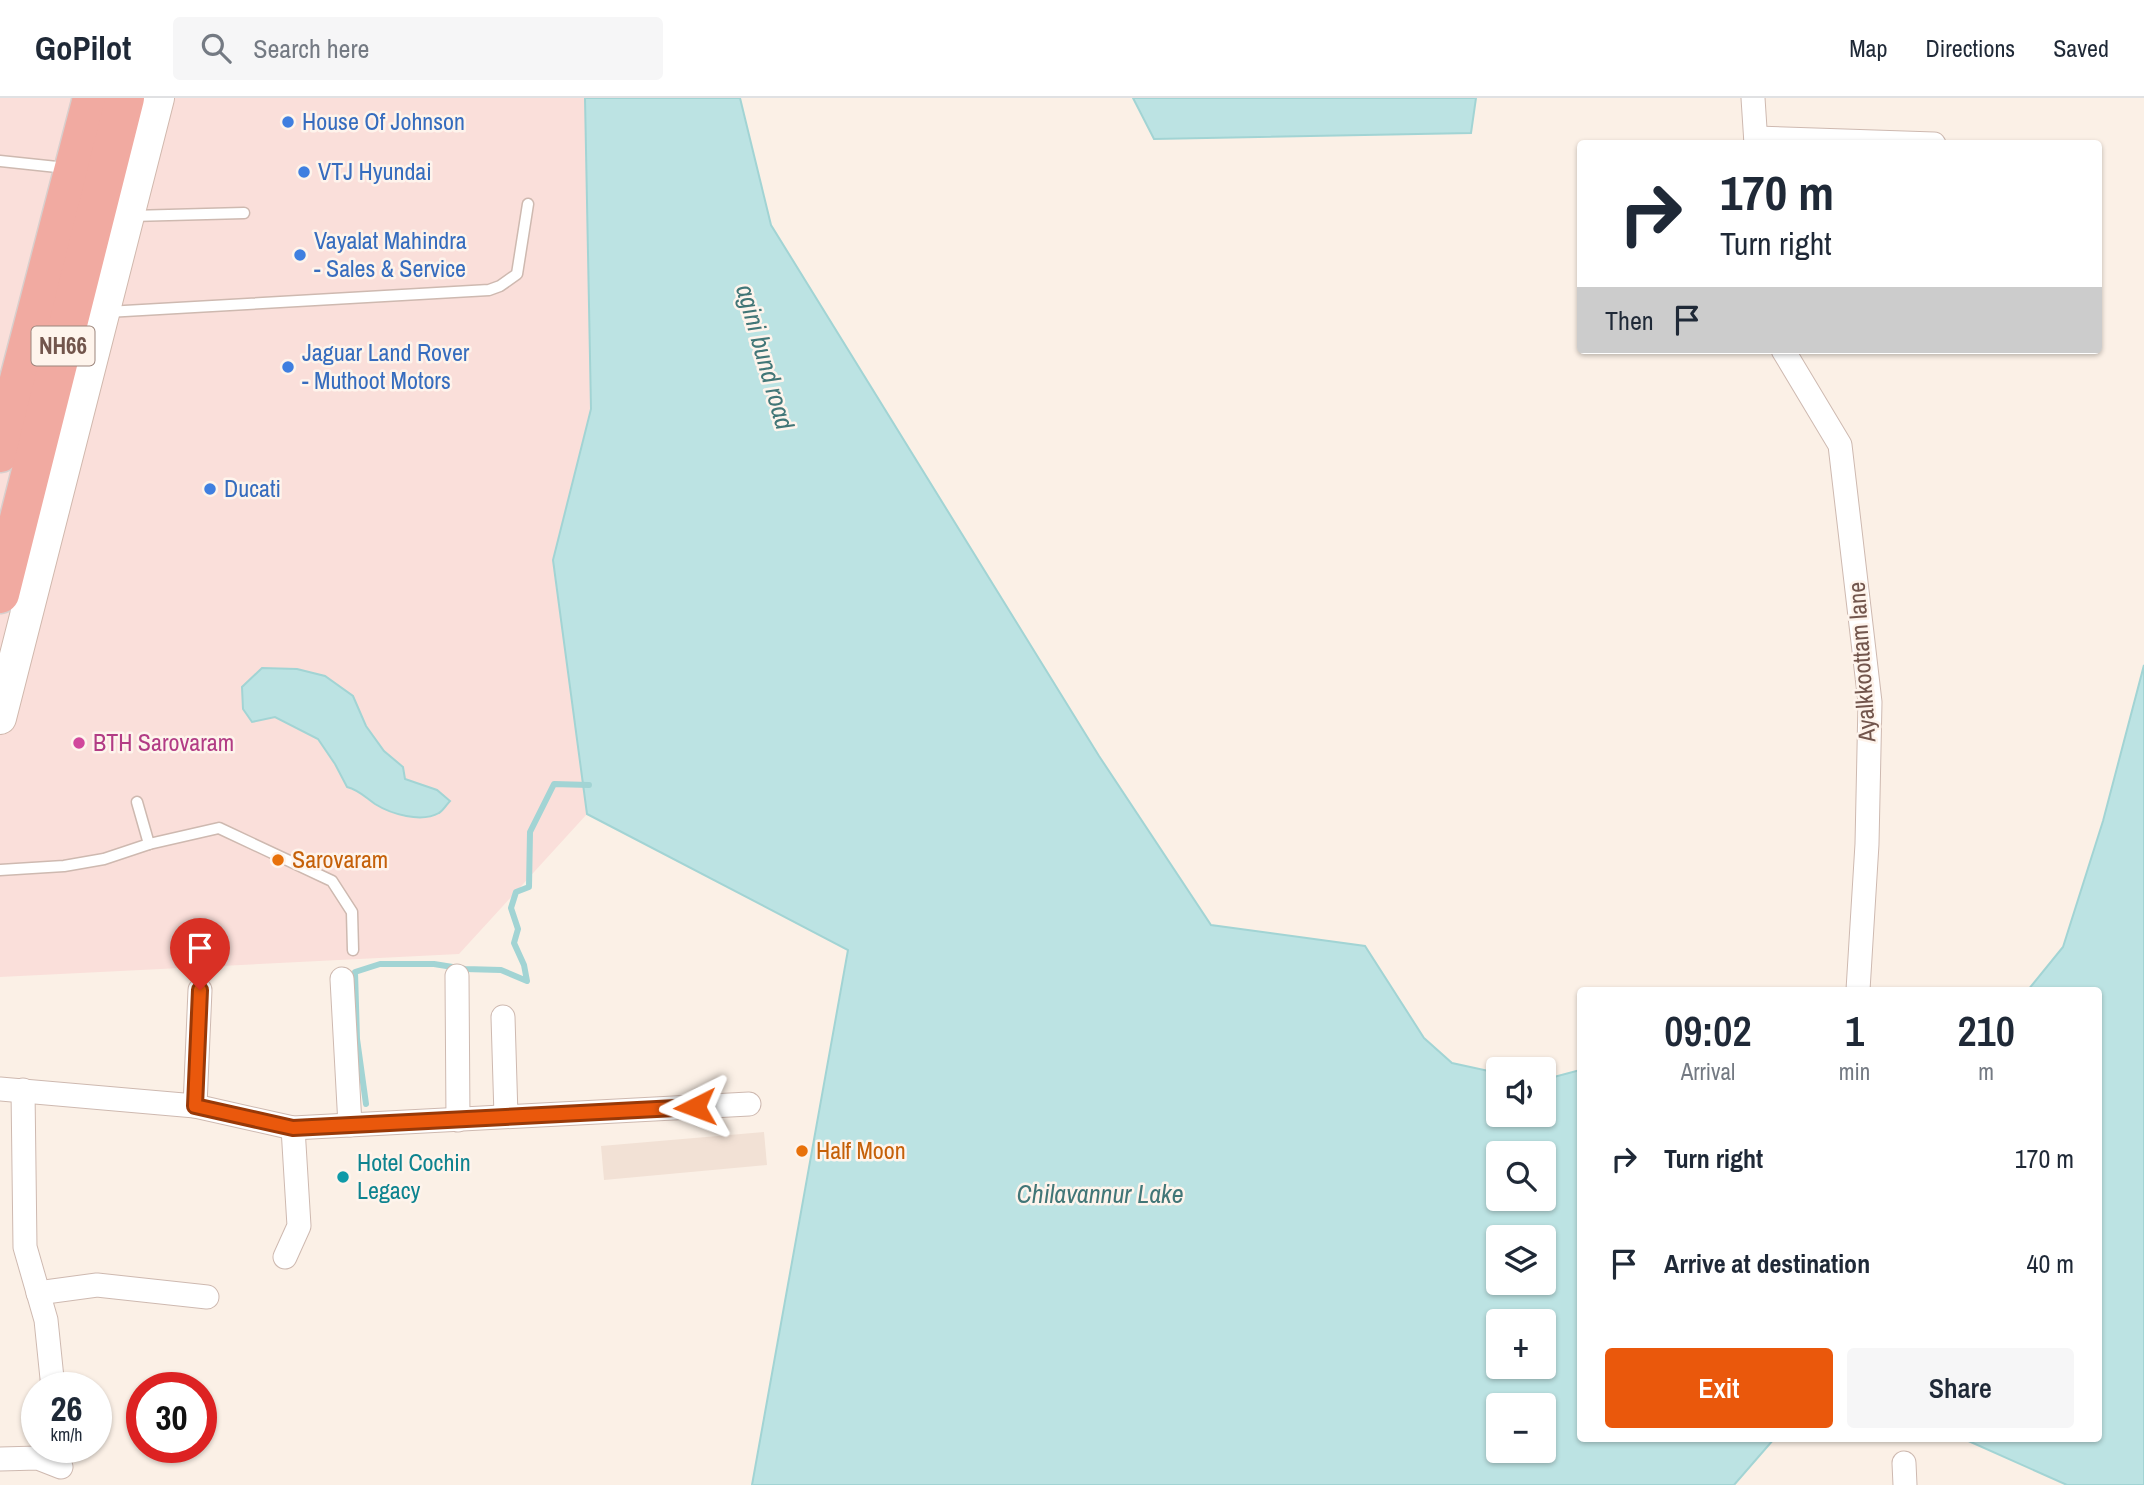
<!DOCTYPE html>
<html lang="en">
<head>
<meta charset="utf-8">
<style>
  :root { --surface:#fff; --page:#f6f6f7; --text:#1f2937; --muted:#747a83; --line:#e0e1e3; --accent:#ea580c }
  body { margin:0; font-family:"Archivo Narrow",sans-serif; background:var(--page); color:var(--text); height:100vh; display:flex; flex-direction:column; font-size:26px; white-space:nowrap }
  * { box-sizing:border-box; margin:0 }
  p { font-size:23px; color:var(--muted) }
  .icon { flex:none; width:38px; height:38px; fill:none; stroke:currentColor; stroke-width:2; stroke-linecap:round; stroke-linejoin:round }
  .map { position:relative; flex:1; overflow:hidden }
  .drawer { position:absolute; left:1577px; top:889px; width:525px; height:455px; display:flex; flex-direction:column; background:var(--surface); border-radius:7px; box-shadow:0 2px 5px #0004 }
  .drawer>* { flex:none }
  .banner { position:absolute; left:1577px; top:42px; width:525px; height:214px; border-radius:7px; box-shadow:0 2px 5px #0004; background:#fff; color:var(--text); overflow:hidden }
  .fabs { position:absolute; left:1486px; top:959px; display:grid; gap:14px }
  .fabs a { display:grid; place-items:center; width:70px; height:70px; border-radius:7px; background:var(--surface); box-shadow:0 2px 5px #0004; font-size:35px }
  .speed { position:absolute; left:21px; top:1274px; display:flex; gap:14px; font-size:35px; font-weight:700; text-align:center }
  .speed>* { display:grid; place-content:center; width:91px; height:91px; border-radius:50%; background:var(--surface); box-shadow:0 2px 5px #0004; line-height:1 }
  .speed small { font-size:18px; font-weight:400 }
  .speed .limit { border:10px solid #d22; background:#fff; color:#111 }
  .pin { position:absolute; display:grid; place-items:center; width:60px; height:60px; color:#fff; margin:-72px -30px; border-radius:50% 50% 50% 0; rotate:-45deg; box-shadow:0 0 7px #0007 }
  .pin .icon { rotate:45deg }
  .me { position:absolute; width:77px; margin:-38px; rotate:267deg; stroke-linejoin:round; filter:drop-shadow(0 0 5px #0008) }
  .turn { display:flex; align-items:center; gap:24px; height:147px; padding:0 28px; font-size:32px }
  .turn .icon { width:91px; height:91px; stroke-width:2.5 }
  .turn b { display:block; font-size:49px; line-height:60px }
  .then { display:flex; align-items:center; height:66px; padding:0 28px; background:#0003; gap:14px; font-size:26px }
  .eta { display:flex; justify-content:space-evenly; align-items:center; height:119px; text-align:center }
  .eta b { font-size:42px; font-weight:600; line-height:49px }
  .button { display:flex; gap:14px; margin-top:auto; padding:14px 28px }
  .button a { flex:1; height:80px; border-radius:7px; background:var(--accent); color:#fff; font-size:28px; font-weight:600; line-height:80px; text-align:center }
  .button a+a { background:var(--page); color:var(--text) }
  ul { padding:0; list-style:none }
  li { display:flex; align-items:center; gap:21px; height:105px; padding:0 28px }
  li div { flex:1 }
  li b { display:block; font-size:26px }
  li em { font-style:normal }
  header { display:flex; align-items:center; gap:42px; box-sizing:border-box; height:98px; padding:0 35px; background:var(--surface); border-bottom:2px solid var(--line) }
  header strong { font-size:33px }
  nav { display:flex; gap:38px; margin-inline-start:auto; font-size:24px }
  .search { width:490px; height:63px; background:var(--page); display:flex; align-items:center; gap:18px; box-sizing:border-box; padding:0 24px; border-radius:7px; color:var(--muted); font-size:26px }
  .map>svg:first-child { display:block }
</style>
</head>
<body>
<header>
<strong>GoPilot</strong>
<div class="search"><svg class="icon" aria-label="search" viewBox="0 0 24 24"><circle cx="10" cy="10" r="6"/><path d="M15 15l6 6"/></svg>Search here</div>
<nav><a>Map</a><a>Directions</a><a>Saved</a></nav>
</header>
<div class="map">
<svg width="2144" height="1387" viewBox="0 0 2144 1387">
  <rect width="100%" height="100%" fill="#fbf0e6"/>
  <!-- residential -->
  <path fill="#f2e1d5" d="M764,1034L767,1067L604,1082L601,1048Z"/>
  <!-- commercial -->
  <path fill="#fadfda" d="M0,0H585L591,311L553,462L587,716L459,856L0,879Z"/>
  <!-- water -->
  <g fill="#bce3e3" stroke="#a2d4d4" stroke-width="2" fill-rule="evenodd">
    <path d="M585,0H740L771,127L1099,658L1211,827L1365,848L1424,940L1452,965L1498,975V1017H1544V978L1554,979L1580,972V1340L1774,1341L1734,1387H752L848,852L587,716L553,462L591,311ZM1498,1055H1544V1101H1498ZM1498,1139H1544V1185H1498ZM1498,1223H1544V1269H1498ZM1498,1307H1544V1353H1498Z"/>
    <path d="M1133,0H1476L1471,35L1154,41Z"/>
    <path d="M2144,567V1387H2067L1964,1341L2098,1340V892H2028L2063,849L2103,723Z"/>
    <path d="M262,570L297,571L325,578L353,598L366,628L384,653L403,669L405,681L437,692L450,703C447,706 443,713 439,715C421,725 391,716 375,706C365,699 359,692 347,689L335,666L318,641L275,619L252,624L243,611L242,589Z"/>
  </g>
  <g fill="none" stroke-linecap="round" stroke-linejoin="round">
    <!-- stream -->
    <path stroke="#a2d4d4" stroke-width="6" d="M366,1006L357,941L355,874L380,866H434L465,871L501,872L527,883L524,867L514,845L518,831L511,810L516,794L529,789L530,734L554,686L589,687"/>
    <!-- lane casing -->
    <g stroke="#ceb9b0" stroke-width="13">
      <g id="lane">
        <path d="M0,63L57,69"/>
        <path d="M131,118L244,115"/>
        <path d="M107,214L489,192L500,188L517,176L528,106"/>
        <path d="M137,704L149,746"/>
        <path d="M0,772L64,768L104,761L149,746L219,730L332,783L352,814L353,852"/>
      </g>
    </g>
    <!-- street casing -->
    <g stroke="#ceb9b0" stroke-width="25">
      <g id="street">
        <path d="M1753,0L1756,46"/>
        <path d="M1756,40L1934,46"/>
        <path d="M1783,252L1840,347L1870,604L1867,746L1858,892"/>
        <path d="M457,878L458,1022"/>
        <path d="M342,881L350,1027"/>
        <path d="M503,919L506,1018"/>
        <path d="M0,991L195,1008L293,1030L749,1006"/>
        <path d="M23,992L25,1149L46,1222L53,1290"/>
        <path d="M195,1008L200,892"/>
        <path d="M285,1159L299,1128L293,1030"/>
        <path d="M38,1195L97,1187L207,1199"/>
        <path d="M0,1361L38,1360L61,1369"/>
        <path d="M1904,1365L1905,1387"/>
      </g>
    </g>
    <!-- secondary casing -->
    <g stroke="#d0b8ad" stroke-width="34">
      <path id="secondary" d="M0,620L158,0"/>
    </g>
    <!-- highway casing -->
    <g stroke="#d8cfcd" stroke-width="41">
      <g id="highway">
        <path d="M0,355L92,0"/>
        <path d="M0,496L125,0"/>
      </g>
    </g>
    <!-- lane -->
    <use href="#lane" stroke="#fff" stroke-width="10"/>
    <!-- street -->
    <use href="#street" stroke="#fff" stroke-width="23"/>
    <!-- secondary -->
    <use href="#secondary" stroke="#fff" stroke-width="32"/>
    <!-- highway -->
    <use href="#highway" stroke="#f1aaa1" stroke-width="38"/>
  </g>
  <g fill="none" stroke-linecap="round" stroke-linejoin="round">
    <!-- route casing -->
    <g stroke="#983908" stroke-width="18">
      <path id="route" d="M200,892L195,1008L293,1030L695,1009"/>
    </g>
    <!-- route -->
    <use href="#route" stroke="#ea580c" stroke-width="12"/>
  </g>
  <!-- markers -->
  <g fill="#3f7fe0" stroke="#fef4ec" stroke-width="2.5">
    <circle cx="288" cy="24" r="7"/>
    <circle cx="304" cy="74" r="7"/>
    <circle cx="300" cy="157" r="7"/>
    <circle cx="288" cy="269" r="7"/>
    <circle cx="210" cy="391" r="7"/>
  </g>
  <circle fill="#d1479c" stroke="#fef4ec" stroke-width="2.5" cx="79" cy="645" r="7"/>
  <g fill="#e8710a" stroke="#fef4ec" stroke-width="2.5">
    <circle cx="278" cy="762" r="7"/>
    <circle cx="802" cy="1053" r="7"/>
  </g>
  <circle fill="#0f9aa8" stroke="#fef4ec" stroke-width="2.5" cx="343" cy="1079" r="7"/>
  <g text-anchor="middle" stroke-width="5" stroke-linejoin="round" paint-order="stroke">
    <!-- shield labels -->
    <rect fill="#fef4ec" stroke="#9c857c" stroke-width="2" x="31.5" y="228.5" width="63" height="39" rx="5"/>
    <g font-size="23" font-weight="bold" fill="#72554c">
      <text x="63" y="256">NH66</text>
    </g>
    <!-- shop labels -->
    <g font-size="24" fill="#366cbe" stroke="#fef4ec" text-anchor="start">
      <text x="302" y="32">House Of Johnson</text>
      <text x="318" y="82">VTJ Hyundai</text>
      <text x="314" y="151">Vayalat Mahindra<tspan x="314" dy="28">- Sales &amp; Service</tspan></text>
      <text x="302" y="263">Jaguar Land Rover<tspan x="302" dy="28">- Muthoot Motors</tspan></text>
      <text x="224" y="399">Ducati</text>
    </g>
    <!-- street labels -->
    <g font-size="24" fill="#72554c" stroke="#fef4ec">
      <text transform="translate(1862 564) rotate(-94)" y="8">Ayalkkoottam lane</text>
    </g>
    <!-- hotel labels -->
    <g font-size="24" fill="#b23c85" stroke="#fef4ec" text-anchor="start">
      <text x="93" y="653">BTH Sarovaram</text>
    </g>
    <!-- food labels -->
    <g font-size="24" fill="#c56008" stroke="#fef4ec" text-anchor="start">
      <text x="292" y="770">Sarovaram</text>
      <text x="816" y="1061">Half Moon</text>
    </g>
    <!-- culture labels -->
    <g font-size="24" fill="#0d838f" stroke="#fef4ec" text-anchor="start">
      <text x="357" y="1073">Hotel Cochin<tspan x="357" dy="28">Legacy</tspan></text>
    </g>
    <!-- water labels -->
    <g font-size="26" font-style="italic" fill="#417677" stroke="#fef4ec">
      <text transform="translate(765 259) rotate(74)" y="9">agini bund road</text>
      <text x="1100" y="1105">Chilavannur Lake</text>
    </g>
  </g>
</svg>
<div class="fabs">
<a><svg class="icon" aria-label="sound" viewBox="0 0 24 24"><path d="M4 9h4l5-4v14l-5-4H4zM17 9q2 3 0 6"/></svg></a>
<a><svg class="icon" aria-label="search" viewBox="0 0 24 24"><circle cx="10" cy="10" r="6"/><path d="M15 15l6 6"/></svg></a>
<a><svg class="icon" aria-label="layers" viewBox="0 0 24 24"><path d="M12 4l9 5-9 5-9-5zM3 14l9 5 9-5"/></svg></a>
<a>+</a>
<a>−</a>
</div>
<div class="speed"><div>26<small>km/h</small></div><div class="limit">30</div></div>
<div class="pin" style="left:200px;top:892px;background:#d93025"><svg class="icon" aria-label="arrive" viewBox="0 0 24 24"><path d="M6 21V4h12l-3 4 3 4H6"/></svg></div>
<svg class="me" style="left:695px;top:1009px" viewBox="-20 -20 40 40"><path d="M0-17L14 15 0 8-14 15z" fill="#ea580c" stroke="#fff" stroke-width="4"/></svg>
<div class="banner">
<div class="turn"><svg class="icon" aria-label="right" viewBox="0 0 24 24"><path d="M7 20v-9h11M14 6l5 5-5 5"/></svg><div><b>170 m</b>Turn right</div></div>
<div class="then">Then<svg class="icon" aria-label="arrive" viewBox="0 0 24 24"><path d="M6 21V4h12l-3 4 3 4H6"/></svg></div>
</div>
<section class="drawer">
<div class="eta">
<div><b>09:02</b><p>Arrival</p></div>
<div><b>1</b><p>min</p></div>
<div><b>210</b><p>m</p></div>
</div>
<ul>
<li><svg class="icon" aria-label="right" viewBox="0 0 24 24"><path d="M7 20v-9h11M14 6l5 5-5 5"/></svg><div><b>Turn right</b></div><em>170 m</em></li>
<li><svg class="icon" aria-label="arrive" viewBox="0 0 24 24"><path d="M6 21V4h12l-3 4 3 4H6"/></svg><div><b>Arrive at destination</b></div><em>40 m</em></li>
</ul>
<div class="button"><a>Exit</a><a>Share</a></div>
</section>
</div>
</body>
</html>
